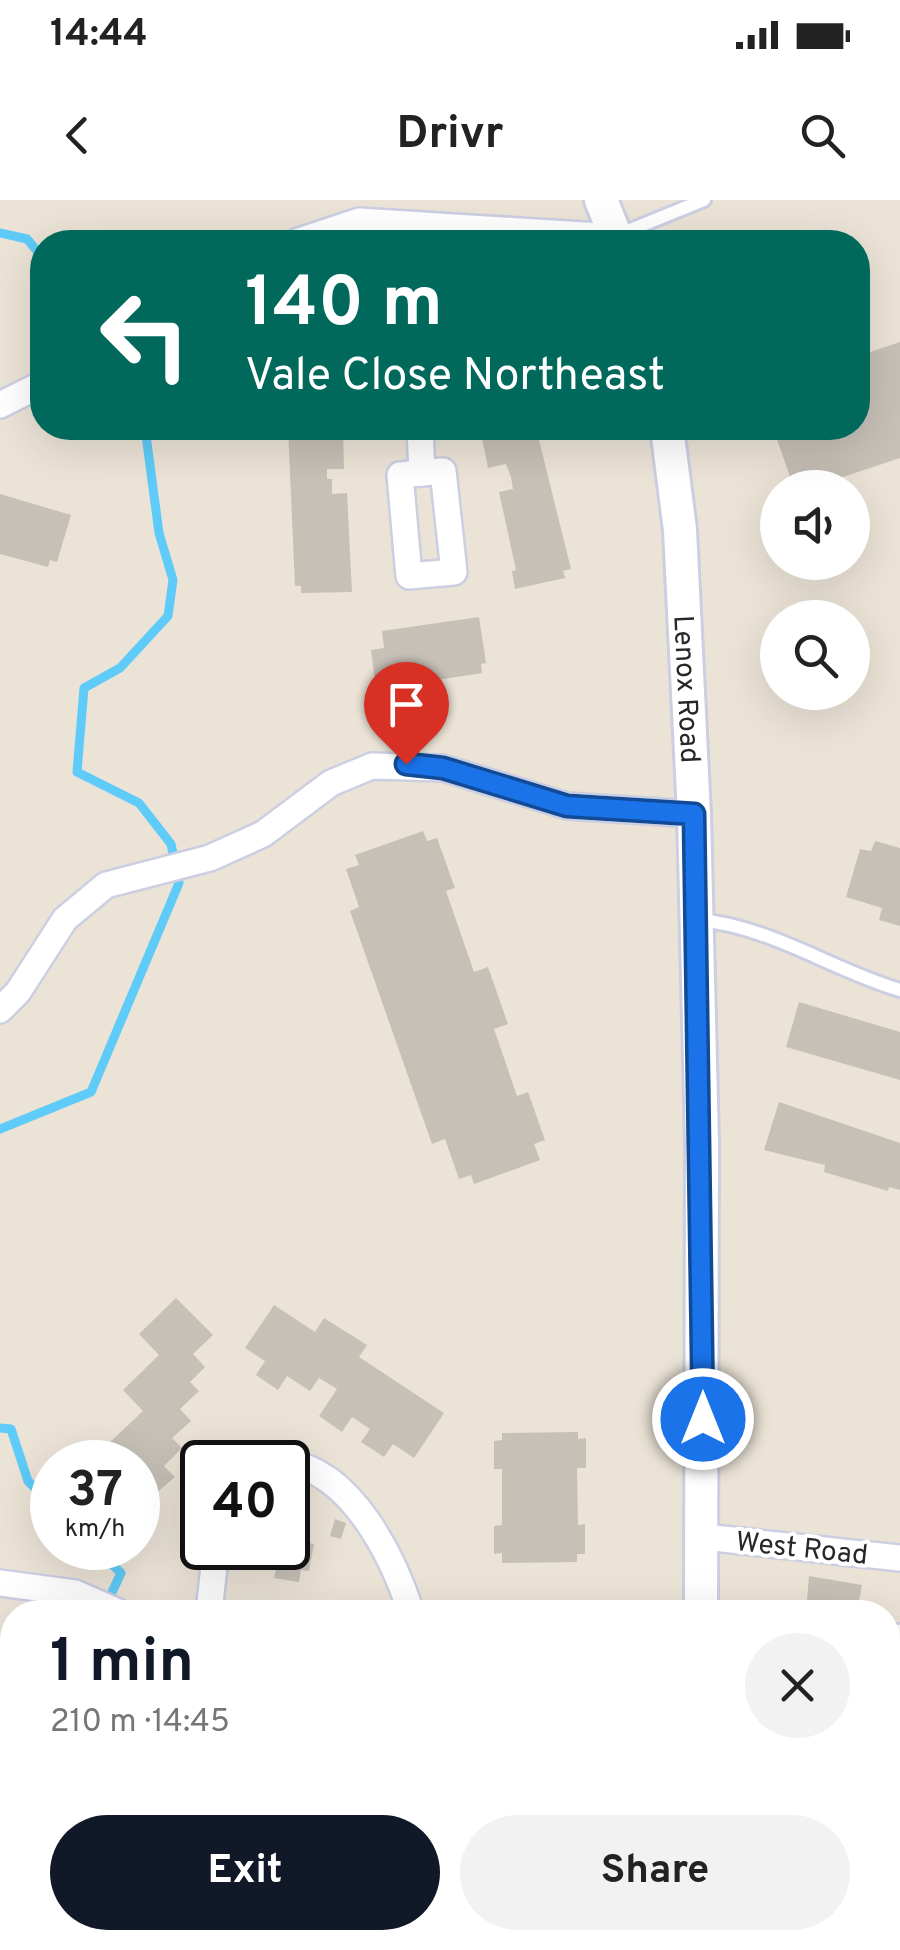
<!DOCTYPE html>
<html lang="en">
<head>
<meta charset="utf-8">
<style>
  :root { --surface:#fff; --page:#f2f2f2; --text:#222; --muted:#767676; --accent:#111827 }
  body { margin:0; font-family:Overpass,sans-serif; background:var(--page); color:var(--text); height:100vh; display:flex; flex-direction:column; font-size:38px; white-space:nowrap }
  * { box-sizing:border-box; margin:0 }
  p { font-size:32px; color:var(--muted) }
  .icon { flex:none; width:55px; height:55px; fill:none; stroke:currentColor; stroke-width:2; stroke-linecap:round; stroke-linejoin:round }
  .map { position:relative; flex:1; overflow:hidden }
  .details { position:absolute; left:0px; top:1400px; width:900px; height:350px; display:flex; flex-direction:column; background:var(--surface); border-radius:40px 40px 0 0; box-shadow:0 10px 40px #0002 }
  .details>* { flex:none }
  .banner { position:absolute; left:30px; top:30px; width:840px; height:210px; border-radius:40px; box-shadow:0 10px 40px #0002; background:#00695c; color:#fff; overflow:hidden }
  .fabs { position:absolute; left:760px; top:270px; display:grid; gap:20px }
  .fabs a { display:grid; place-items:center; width:110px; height:110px; border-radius:50%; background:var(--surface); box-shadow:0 10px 40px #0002; font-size:50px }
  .speed { position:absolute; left:30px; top:1240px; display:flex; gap:20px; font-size:50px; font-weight:700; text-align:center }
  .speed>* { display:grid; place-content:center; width:130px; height:130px; border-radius:50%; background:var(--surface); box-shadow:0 10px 40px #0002; line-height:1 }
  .speed small { font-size:25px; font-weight:400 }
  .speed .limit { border:5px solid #111; border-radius:15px; background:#fff; color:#111 }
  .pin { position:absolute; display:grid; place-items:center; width:85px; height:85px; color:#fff; margin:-102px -42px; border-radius:50% 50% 50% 0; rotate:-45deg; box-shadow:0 0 10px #0007 }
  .pin .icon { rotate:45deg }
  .me { position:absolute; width:110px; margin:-55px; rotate:0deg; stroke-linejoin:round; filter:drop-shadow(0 0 8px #0008) }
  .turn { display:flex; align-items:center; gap:35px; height:210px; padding:0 50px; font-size:45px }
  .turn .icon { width:130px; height:130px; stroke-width:2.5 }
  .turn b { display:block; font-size:70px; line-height:85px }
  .round { display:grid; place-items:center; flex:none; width:105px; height:105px; border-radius:52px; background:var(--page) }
  .summary { display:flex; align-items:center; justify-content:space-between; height:170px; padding:0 50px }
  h1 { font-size:60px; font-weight:700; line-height:75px; color:var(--accent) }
  .cta { display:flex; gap:20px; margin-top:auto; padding:20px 50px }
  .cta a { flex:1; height:115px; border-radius:60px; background:var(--accent); color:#fff; font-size:40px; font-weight:700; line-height:115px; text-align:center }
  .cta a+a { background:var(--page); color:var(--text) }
  .status { display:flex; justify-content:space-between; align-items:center; height:70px; padding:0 50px; background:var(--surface); direction:ltr }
  .status svg { height:28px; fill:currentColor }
  header { display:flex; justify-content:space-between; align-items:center; height:130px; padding:0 50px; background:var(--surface); font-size:45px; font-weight:700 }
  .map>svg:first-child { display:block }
</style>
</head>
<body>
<div class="status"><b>14:44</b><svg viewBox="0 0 49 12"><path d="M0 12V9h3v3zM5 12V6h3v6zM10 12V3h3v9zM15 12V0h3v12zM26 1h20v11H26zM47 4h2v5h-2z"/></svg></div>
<header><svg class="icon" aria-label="back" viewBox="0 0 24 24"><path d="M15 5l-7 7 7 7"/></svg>Drivr<svg class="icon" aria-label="search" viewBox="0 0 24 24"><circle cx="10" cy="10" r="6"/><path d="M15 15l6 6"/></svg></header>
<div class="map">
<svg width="900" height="1750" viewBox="0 0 900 1750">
  <rect width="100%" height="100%" fill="#ebe3d6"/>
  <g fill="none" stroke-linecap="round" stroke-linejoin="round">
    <!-- stream -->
    <g stroke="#5ecbf8" stroke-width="9">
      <path d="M0,33L27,39L42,57"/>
      <path d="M0,929L91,892L179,683L171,644L139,603L77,572L84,488L120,468L168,416L173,380L159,333L145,228"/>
      <path d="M0,1228L11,1229L28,1281L52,1305"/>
      <path d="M95,1348L121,1373L106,1405"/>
      <path d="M0,1493L12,1488"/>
    </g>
  </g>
  <!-- building -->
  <g fill="#c6c0b7">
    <path d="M900,142V258L810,288H794L773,228H858V156Z"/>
    <path d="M288,228H343L344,269H327V279H332V294L347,293L352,392L301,393V386H295Z"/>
    <path d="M480,228H536L571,369L563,371L565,378L515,389L512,371L516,370L499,292L513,289L511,277L506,264L488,268Z"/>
    <path d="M748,228H771L750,236Z"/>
    <path d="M0,294L71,315L57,362L50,360L48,367L0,354Z"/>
    <path d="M479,417L486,463L481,464L482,473L385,488L384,479L375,481L371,450L384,448L382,431Z"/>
    <path d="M423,631L427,641L437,638L455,688L446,691L474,772L488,767L508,824L494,829L517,896L528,892L545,940L534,944L540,960L474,984L471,975L459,979L445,939L432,944L350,711L359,707L346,669L359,665L355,655Z"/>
    <path d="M875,641L900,648V726L879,720L882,708L846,697L860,649L871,651Z"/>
    <path d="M799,802L900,832V880L786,847Z"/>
    <path d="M779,902L900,943V990L889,987L888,991L824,972L825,965L764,950Z"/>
    <path d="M176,1098L213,1135L193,1154L205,1167L190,1182L199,1191L180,1209L191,1221L172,1238L182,1248L164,1266L175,1277L154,1295L138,1278V1262H122L106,1246L143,1211L123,1190L159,1155L139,1134Z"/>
    <path d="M274,1105L315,1132L324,1118L367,1145L359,1157L444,1213L414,1258L393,1244L384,1257L361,1242L370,1229L352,1217L342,1232L319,1216L337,1189L319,1178L310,1191L287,1176L278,1190L256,1175L265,1161L245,1148Z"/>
    <path d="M578,1232V1239L586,1238V1268H577L578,1325L585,1324V1354H577V1362L502,1363V1353L494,1354V1326L502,1325V1269H494V1241L502,1240V1233Z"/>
    <path d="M335,1319L346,1323L341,1339L330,1336Z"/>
    <path d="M288,1339L314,1344L309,1371L301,1370L299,1382L274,1378L280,1348H288Z"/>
    <path d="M809,1376L862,1385L857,1412H806Z"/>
    <path d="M888,1631L900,1635V1664L888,1660Z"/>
    <path d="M899,1665H900V1696L890,1693Z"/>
    <path d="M12,1726V1738L51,1750H2Z"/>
    <path d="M484,1738H507L505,1745Z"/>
    <path d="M782,1738H813L809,1750H778Z"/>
  </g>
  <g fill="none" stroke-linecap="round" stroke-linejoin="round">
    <!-- service casing -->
    <g stroke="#cccfe2" stroke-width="18">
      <g id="service">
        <path d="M618,35L704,0"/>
        <path d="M698,720C770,726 832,770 900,790"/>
        <path d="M359,1738L394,1750"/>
        <path d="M558,1750L562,1738"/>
      </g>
    </g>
    <!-- minor casing -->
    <g stroke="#cccfe2" stroke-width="30">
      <g id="minor">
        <path d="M296,42L359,21L616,37"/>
        <path d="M0,205L42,184"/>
        <path d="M420,228L422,273"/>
        <path d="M443,271L454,372L409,376L400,275Z"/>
        <path d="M0,810L18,792L65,719L106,685L210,658L263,634L331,583L372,566L443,568L567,606L694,614"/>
        <path d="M288,1263C352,1272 393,1357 411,1412"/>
        <path d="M704,1337L900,1358"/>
        <path d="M0,1383L75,1393L118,1412"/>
        <path d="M209,1412L216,1348"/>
        <path d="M891,1542L900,1437"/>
        <path d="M0,1694L12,1693"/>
        <path d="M888,1722L900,1720"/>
        <path d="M110,1738L118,1750"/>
        <path d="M864,1750L870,1738"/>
      </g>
    </g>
    <!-- tertiary casing -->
    <g stroke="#cccfe2" stroke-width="38">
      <g id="tertiary">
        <path d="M601,0L618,42"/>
        <path id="s1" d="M667,228L680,330L694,614L702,943L701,1412"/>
        <path d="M678,1750L679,1738"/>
      </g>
    </g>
    <!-- service -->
    <use href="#service" stroke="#fff" stroke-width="12"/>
    <!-- minor -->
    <use href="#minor" stroke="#fff" stroke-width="25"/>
    <!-- tertiary -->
    <use href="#tertiary" stroke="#fff" stroke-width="32"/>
  </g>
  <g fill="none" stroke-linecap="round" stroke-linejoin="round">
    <!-- route casing -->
    <g stroke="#114b97" stroke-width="25">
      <path id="route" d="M406,564L443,568L567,606L694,614L703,1219"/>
    </g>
    <!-- route -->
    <use href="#route" stroke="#1a73e8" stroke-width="18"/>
  </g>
  <g text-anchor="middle" stroke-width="8" stroke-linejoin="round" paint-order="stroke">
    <!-- street labels -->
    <g font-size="28" fill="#272727" stroke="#fff">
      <text dy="10" stroke="none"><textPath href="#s1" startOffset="262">Lenox Road</textPath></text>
      <text transform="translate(802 1347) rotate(6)" y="10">West Road</text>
    </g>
  </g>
</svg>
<div class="fabs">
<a><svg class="icon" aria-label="sound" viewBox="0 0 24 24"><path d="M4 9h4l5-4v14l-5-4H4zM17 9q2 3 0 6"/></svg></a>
<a><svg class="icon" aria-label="search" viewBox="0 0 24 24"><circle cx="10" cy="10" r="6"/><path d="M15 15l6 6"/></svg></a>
</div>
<div class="speed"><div>37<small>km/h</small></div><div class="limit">40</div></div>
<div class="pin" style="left:406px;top:564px;background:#d93025"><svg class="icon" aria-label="arrive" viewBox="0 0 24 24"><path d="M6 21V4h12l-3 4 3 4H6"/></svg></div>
<svg class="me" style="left:703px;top:1219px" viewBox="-20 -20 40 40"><circle r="17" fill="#1a73e8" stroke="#fff" stroke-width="3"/><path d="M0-11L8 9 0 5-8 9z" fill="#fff"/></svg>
<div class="banner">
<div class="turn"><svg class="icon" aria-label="left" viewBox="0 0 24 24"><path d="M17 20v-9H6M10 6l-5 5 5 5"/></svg><div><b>140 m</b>Vale Close Northeast</div></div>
</div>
<section class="details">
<div class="summary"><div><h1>1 min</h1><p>210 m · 14:45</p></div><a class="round"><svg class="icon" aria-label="close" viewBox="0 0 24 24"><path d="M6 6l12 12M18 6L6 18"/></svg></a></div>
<div class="cta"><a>Exit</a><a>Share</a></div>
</section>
</div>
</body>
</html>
